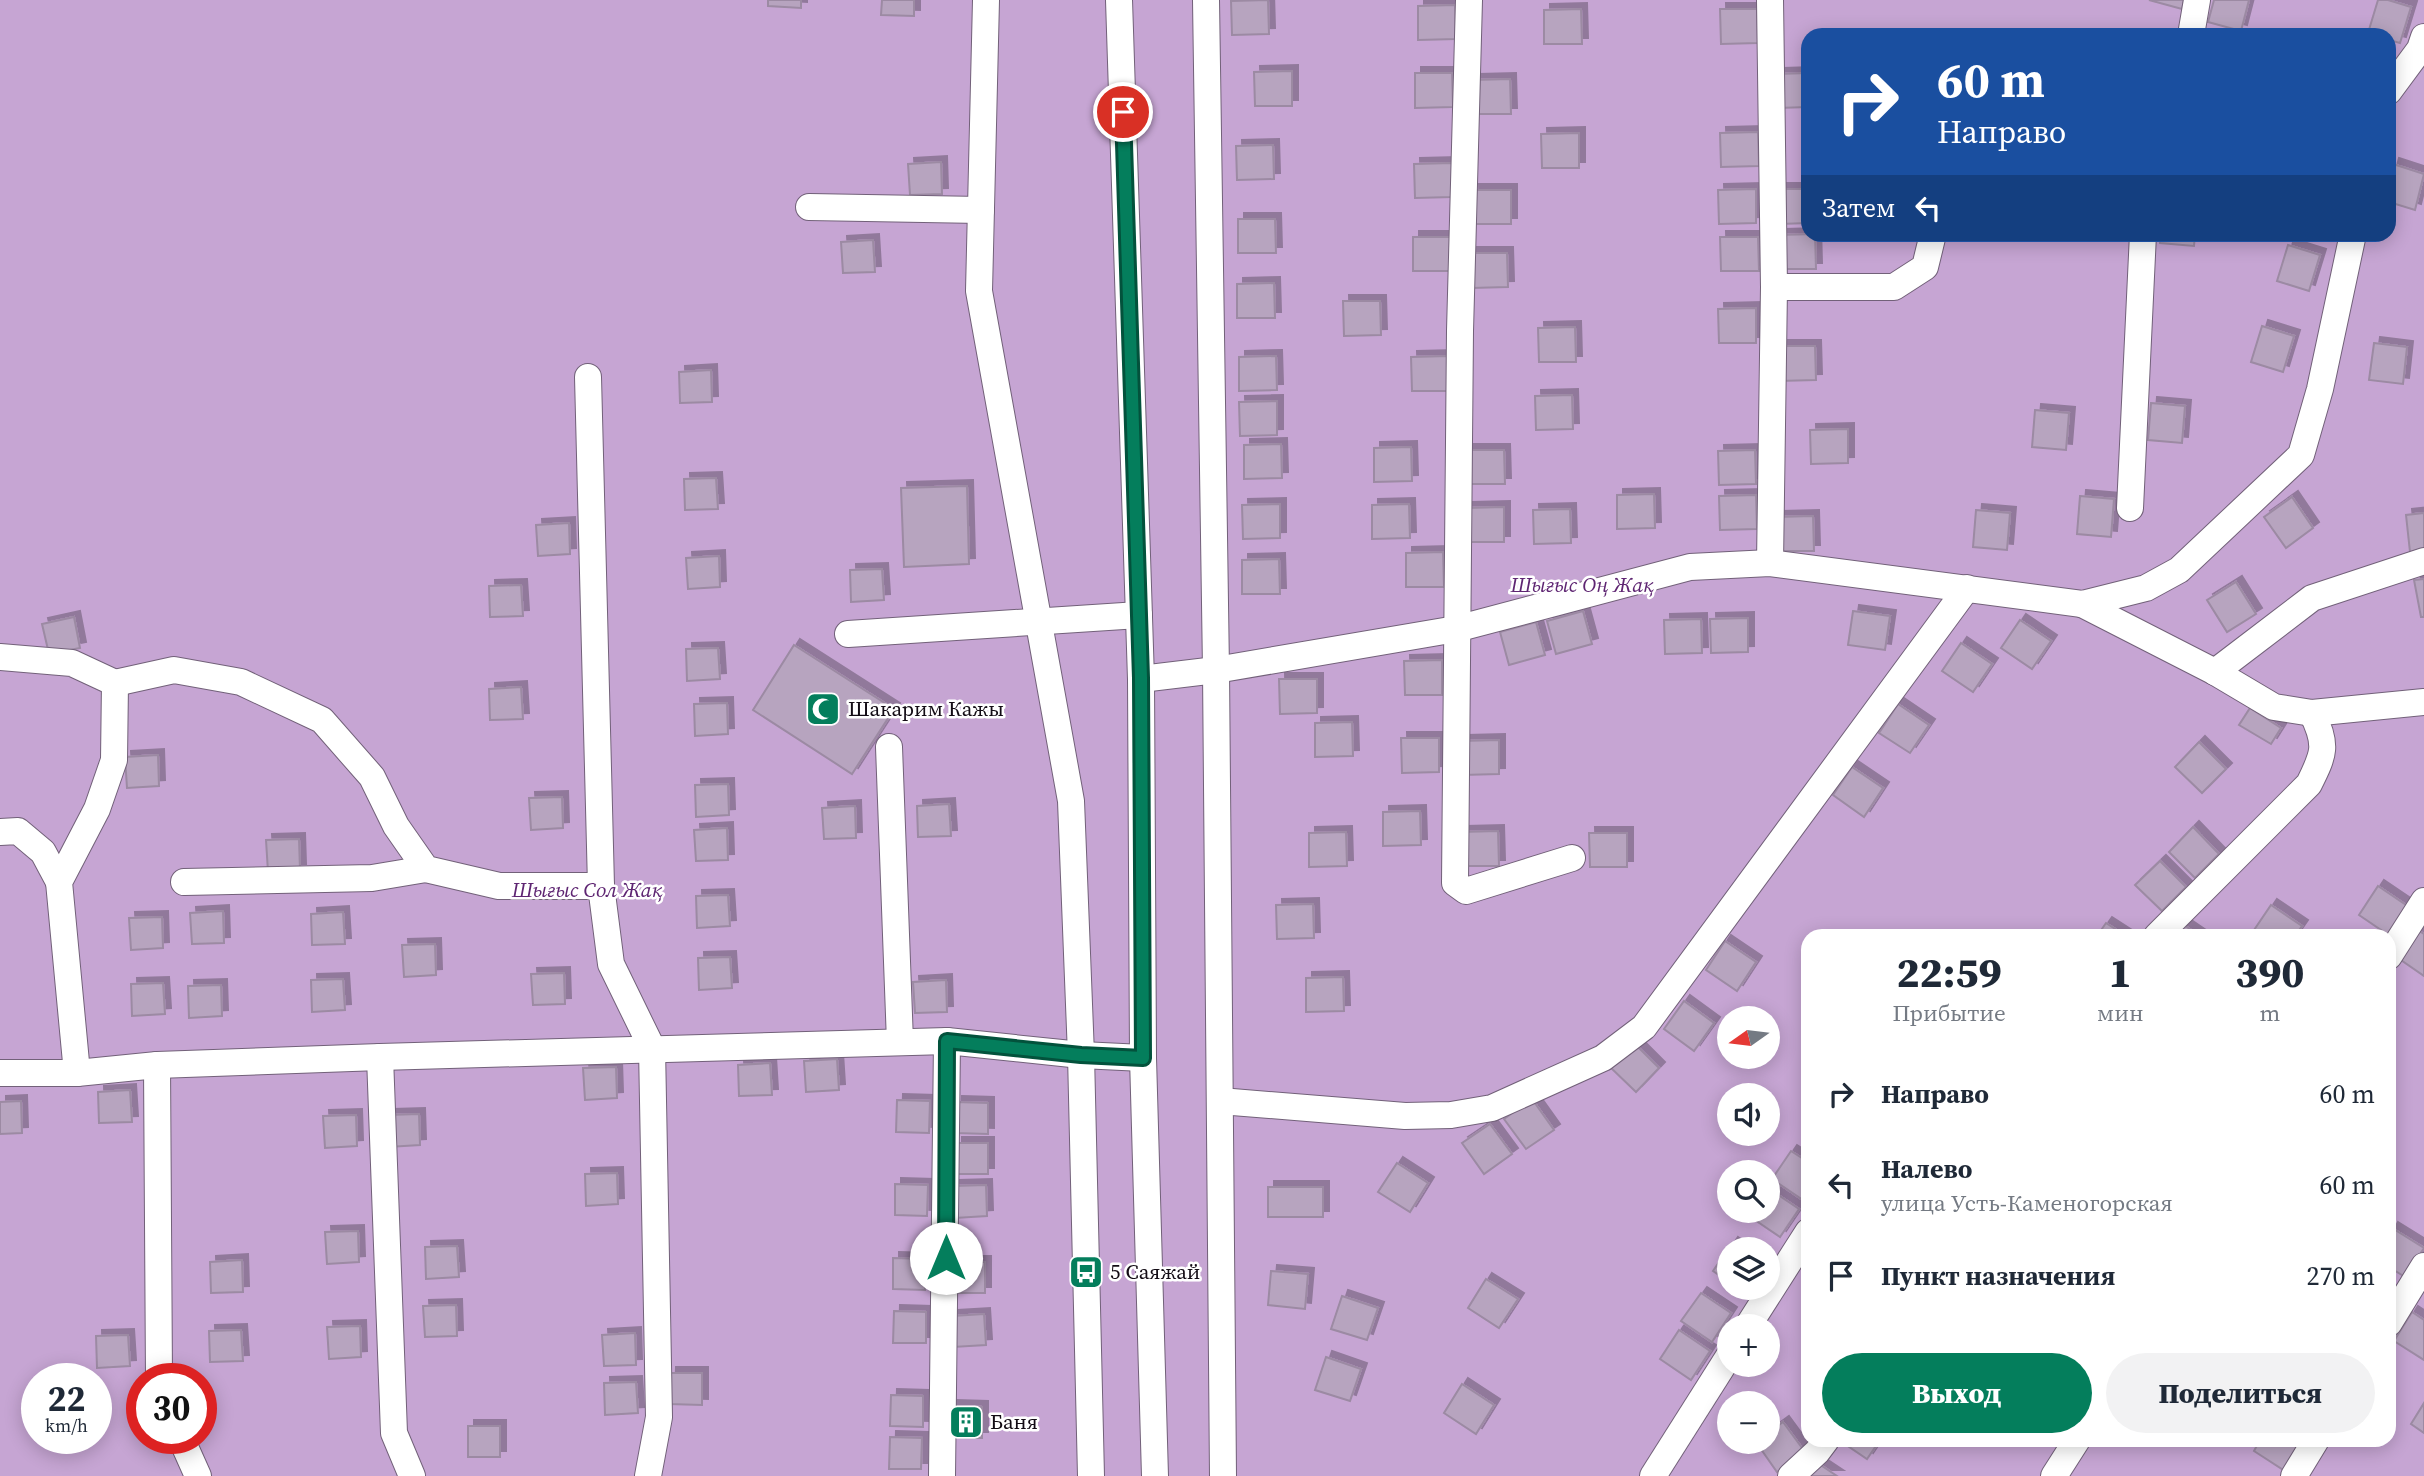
<!DOCTYPE html>
<html lang="ru">
<head>
<meta charset="utf-8">
<style>
  :root { --surface:#fff; --page:#f2f2f3; --text:#1f2937; --muted:#747a83; --accent:#047e5c }
  body { margin:0; font-family:"Source Serif 4",serif; background:var(--page); color:var(--text); height:100vh; display:flex; flex-direction:column; font-size:26px; white-space:nowrap }
  * { box-sizing:border-box; margin:0 }
  p { font-size:23px; color:var(--muted) }
  .icon { flex:none; width:38px; height:38px; fill:none; stroke:currentColor; stroke-width:2; stroke-linecap:round; stroke-linejoin:round }
  .map { position:relative; flex:1; overflow:hidden }
  .panel { position:absolute; left:1801px; top:929px; width:595px; height:518px; display:flex; flex-direction:column; background:var(--surface); border-radius:21px; box-shadow:0 4px 18px #0003 }
  .panel>* { flex:none }
  .hud { position:absolute; left:1801px; top:28px; width:595px; height:214px; border-radius:21px; box-shadow:0 4px 18px #0003; background:#1a4fa0; color:#fff; overflow:hidden }
  .needle { width:46px; rotate:256deg }
  .fabs { position:absolute; left:1717px; top:1006px; display:grid; gap:14px }
  .fabs a { display:grid; place-items:center; width:63px; height:63px; border-radius:50%; background:var(--surface); box-shadow:0 4px 18px #0003; font-size:35px }
  .speed { position:absolute; left:21px; top:1363px; display:flex; gap:14px; font-size:35px; font-weight:700; text-align:center }
  .speed>* { display:grid; place-content:center; width:91px; height:91px; border-radius:50%; background:var(--surface); box-shadow:0 4px 18px #0003; line-height:1 }
  .speed small { font-size:18px; font-weight:400 }
  .speed .limit { border:10px solid #d22; background:#fff; color:#111 }
  .pin { position:absolute; display:grid; place-items:center; width:60px; height:60px; color:#fff; margin:-30px; border:4px solid #fff; border-radius:50%; box-shadow:0 2px 7px #0007 }
  .me { position:absolute; width:77px; margin:-38px; rotate:0deg; stroke-linejoin:round; filter:drop-shadow(0 0 5px #0008) }
  .turn { display:flex; align-items:center; gap:24px; height:147px; padding:0 21px; font-size:32px }
  .turn .icon { width:91px; height:91px; stroke-width:2.5 }
  .turn b { display:block; font-size:49px; line-height:60px }
  .then { display:flex; align-items:center; height:66px; padding:0 21px; background:#0003; gap:14px; font-size:26px }
  .eta { display:flex; justify-content:space-evenly; align-items:center; height:119px; text-align:center }
  .eta b { font-size:42px; font-weight:800; line-height:49px }
  .cta { display:flex; gap:14px; margin-top:auto; padding:14px 21px }
  .cta a { flex:1; height:80px; border-radius:42px; background:var(--accent); color:#fff; font-size:28px; font-weight:800; line-height:80px; text-align:center }
  .cta a+a { background:var(--page); color:var(--text) }
  ul { padding:0; list-style:none }
  li { display:flex; align-items:center; gap:21px; height:91px; padding:0 21px }
  li div { flex:1 }
  li b { display:block; font-size:26px }
  li em { font-style:normal }
  .map>svg:first-child { display:block }
</style>
</head>
<body>
<div class="map">
<svg width="2424" height="1476" viewBox="0 0 2424 1476">
  <defs>
    <filter id="shadow"><feDropShadow dx="6" dy="-6" stdDeviation="0" flood-color="#0004"/></filter>
  </defs>
  <rect width="100%" height="100%" fill="#ead7f2"/>
  <!-- green -->
  <path fill="#c6a5d3" fill-rule="evenodd" d="M0,0H2424V1476H0ZM1808,35H2389V234H1808ZM1808,936H2389V1440H1808ZM1729,1018H1768V1057H1729ZM1729,1096H1768V1134H1729ZM1729,1172H1768V1211H1729ZM1729,1250H1768V1288H1729ZM1729,1326H1768V1365H1729ZM37,1379H96V1438H37ZM142,1379H201V1438H142ZM1729,1404H1768V1442H1729Z"/>
  <!-- building -->
  <g fill="#b7a4bf" stroke="#9c8aa3" stroke-width="2" filter="url(#shadow)">
    <path d="M768,0H801V8L768,6Z"/>
    <path d="M882,0H914V16L881,15Z"/>
    <path d="M1268,0L1269,34L1232,35L1231,1Z"/>
    <path d="M2149,0H2184L2182,9Z"/>
    <path d="M2214,0H2249L2241,31L2208,22Z"/>
    <path d="M2378,0H2388L2411,7L2400,43L2389,40V35L2368,33Z"/>
    <path d="M1455,5L1456,39L1418,40V6Z"/>
    <path d="M1581,9L1582,44H1544V10Z"/>
    <path d="M1720,9H1757L1758,43L1721,44Z"/>
    <path d="M1292,71V106H1255L1254,72Z"/>
    <path d="M1415,73H1452L1453,107L1415,108Z"/>
    <path d="M1808,73V107L1778,108L1777,74Z"/>
    <path d="M1510,79L1511,114H1473V80Z"/>
    <path d="M1758,132L1759,166L1721,167L1720,133Z"/>
    <path d="M1579,133V168H1542L1541,134Z"/>
    <path d="M1273,145L1274,179L1237,180L1236,146Z"/>
    <path d="M941,162L942,194L910,195L908,164Z"/>
    <path d="M1452,163V197L1415,198L1414,164Z"/>
    <path d="M2393,164L2424,174L2415,210L2389,202V179Z"/>
    <path d="M1756,189V223L1719,224L1718,190Z"/>
    <path d="M1779,189H1808V223L1780,224Z"/>
    <path d="M1473,190H1511V224H1474Z"/>
    <path d="M1238,219H1275L1276,253H1238Z"/>
    <path d="M1815,234L1816,269H1778V235Z"/>
    <path d="M2161,234H2195L2194,246L2160,243Z"/>
    <path d="M1413,237H1450L1451,271H1413Z"/>
    <path d="M1720,237H1758L1759,271H1721Z"/>
    <path d="M873,240L875,272L843,273L841,242Z"/>
    <path d="M2288,245L2320,255L2309,291L2277,281Z"/>
    <path d="M1470,253H1507L1508,287L1471,288Z"/>
    <path d="M1274,283L1275,318H1237V284Z"/>
    <path d="M1343,301H1380L1381,335L1344,336Z"/>
    <path d="M1756,308V343H1719L1718,309Z"/>
    <path d="M2262,326L2294,336L2283,372L2251,362Z"/>
    <path d="M1575,327L1576,362H1539L1538,328Z"/>
    <path d="M2374,343L2407,347L2403,384L2369,380Z"/>
    <path d="M1778,346H1815L1816,380L1778,381Z"/>
    <path d="M1276,356L1277,390L1239,391V357Z"/>
    <path d="M1449,356V391H1412L1411,357Z"/>
    <path d="M711,370L712,402L680,403L679,372Z"/>
    <path d="M1572,395L1573,429L1536,430L1535,396Z"/>
    <path d="M1277,401V435L1240,436L1239,402Z"/>
    <path d="M2151,403L2185,406L2182,443L2148,440Z"/>
    <path d="M2035,410L2069,413L2066,450L2032,447Z"/>
    <path d="M1848,429V463L1811,464L1810,430Z"/>
    <path d="M1281,444L1282,478L1244,479V445Z"/>
    <path d="M1411,447L1412,481L1374,482V448Z"/>
    <path d="M1467,450H1504L1505,484H1467Z"/>
    <path d="M1755,450L1756,484L1719,485L1718,451Z"/>
    <path d="M716,478L718,509L685,510L684,479Z"/>
    <path d="M967,486L969,564L904,567L901,488Z"/>
    <path d="M1654,494L1655,528L1617,529V495Z"/>
    <path d="M1756,495L1757,529L1720,530L1719,496Z"/>
    <path d="M2080,496L2114,499L2111,537L2077,534Z"/>
    <path d="M2292,497L2313,528L2286,548L2264,517Z"/>
    <path d="M1280,504V538L1243,539L1242,505Z"/>
    <path d="M1409,504L1410,538L1372,539V505Z"/>
    <path d="M1504,507V542H1467L1466,508Z"/>
    <path d="M1570,509L1571,543L1534,544L1533,510Z"/>
    <path d="M1976,510L2010,513L2007,550L1973,547Z"/>
    <path d="M2424,513V551L2410,552L2406,515Z"/>
    <path d="M1813,516L1814,551H1776V517Z"/>
    <path d="M569,523L570,554L538,556L536,525Z"/>
    <path d="M1443,552L1444,587H1406V553Z"/>
    <path d="M719,556L720,587L688,589L686,558Z"/>
    <path d="M1279,559L1280,594H1242V560Z"/>
    <path d="M882,569L884,600L851,602L850,570Z"/>
    <path d="M2424,579V617H2421L2414,580Z"/>
    <path d="M2236,582L2256,614L2227,632L2207,600Z"/>
    <path d="M521,585L523,616L490,617L489,586Z"/>
    <path d="M1583,611L1592,644L1556,654L1547,621Z"/>
    <path d="M1853,611L1890,616L1885,650L1848,645Z"/>
    <path d="M74,617L80,648L49,654L42,624Z"/>
    <path d="M1748,618V652L1711,653L1710,619Z"/>
    <path d="M1701,619L1702,653L1665,654L1664,620Z"/>
    <path d="M2020,620L2051,641L2032,669L2001,648Z"/>
    <path d="M1536,622L1545,655L1509,665L1500,632Z"/>
    <path d="M1961,643L1992,664L1973,692L1942,671Z"/>
    <path d="M794,645L894,709L852,774L753,710Z"/>
    <path d="M718,648L720,679L687,681L686,649Z"/>
    <path d="M1442,660V695H1405L1404,661Z"/>
    <path d="M1279,679H1317V713L1280,714Z"/>
    <path d="M521,687L523,719L490,720L489,689Z"/>
    <path d="M727,703L728,734L695,736L694,704Z"/>
    <path d="M1898,704L1929,725L1910,753L1879,733Z"/>
    <path d="M2250,708L2281,728L2271,744L2239,725Z"/>
    <path d="M1352,722L1353,756L1315,757V723Z"/>
    <path d="M1401,738H1439V772L1402,773Z"/>
    <path d="M1499,740V774L1462,775L1461,741Z"/>
    <path d="M2199,742L2226,769L2202,793L2175,767Z"/>
    <path d="M158,755L159,786L127,788L125,757Z"/>
    <path d="M1852,767L1883,788L1864,817L1833,795Z"/>
    <path d="M728,784L729,815L696,817L695,785Z"/>
    <path d="M562,797L563,828L531,830L529,798Z"/>
    <path d="M949,804L951,836L918,837L917,806Z"/>
    <path d="M855,806L856,838L824,839L822,808Z"/>
    <path d="M1420,811L1421,845L1383,846V812Z"/>
    <path d="M2193,827L2219,854L2195,878L2169,852Z"/>
    <path d="M727,828L728,860L696,861L694,830Z"/>
    <path d="M1498,831L1499,866H1461L1460,832Z"/>
    <path d="M1346,832L1347,866L1309,867V833Z"/>
    <path d="M1589,833H1627V867H1590Z"/>
    <path d="M299,839L300,870L268,872L266,840Z"/>
    <path d="M2160,861L2186,887L2162,911L2135,885Z"/>
    <path d="M2378,886L2409,907L2390,936L2359,915Z"/>
    <path d="M728,895L730,926L697,928L696,896Z"/>
    <path d="M1313,904L1314,938L1277,939L1276,905Z"/>
    <path d="M2271,905L2302,926L2295,936H2256L2252,933Z"/>
    <path d="M223,911L224,943L192,944L190,913Z"/>
    <path d="M343,912L345,944L312,945L311,914Z"/>
    <path d="M162,917L163,948L131,950L129,918Z"/>
    <path d="M2106,923L2126,936H2097Z"/>
    <path d="M2181,923L2200,936H2172Z"/>
    <path d="M2417,930L2424,934V976L2398,958Z"/>
    <path d="M1725,941L1756,962L1737,991L1706,970Z"/>
    <path d="M435,944L436,975L404,977L402,945Z"/>
    <path d="M730,957L732,988L699,990L698,958Z"/>
    <path d="M564,973L565,1004L533,1005L531,974Z"/>
    <path d="M1343,977L1344,1011L1306,1012V978Z"/>
    <path d="M343,979L345,1010L312,1012L311,980Z"/>
    <path d="M946,980L947,1012L915,1013L913,982Z"/>
    <path d="M163,983L165,1014L132,1016L131,984Z"/>
    <path d="M221,985L222,1016L189,1018L188,986Z"/>
    <path d="M1684,1001L1714,1023L1694,1051L1664,1029Z"/>
    <path d="M1633,1042L1659,1068L1636,1092L1609,1066Z"/>
    <path d="M837,1059L839,1090L806,1092L804,1061Z"/>
    <path d="M770,1063L772,1095L739,1096L738,1065Z"/>
    <path d="M616,1067L617,1098L585,1100L583,1068Z"/>
    <path d="M130,1090L132,1122L99,1123L98,1092Z"/>
    <path d="M1532,1099L1554,1130L1526,1149L1504,1119Z"/>
    <path d="M897,1100L930,1101L929,1133L896,1132Z"/>
    <path d="M21,1101L22,1133L0,1134V1102Z"/>
    <path d="M956,1102L988,1103V1134L955,1133Z"/>
    <path d="M419,1114L420,1145L388,1147L387,1115Z"/>
    <path d="M356,1115L357,1146L325,1148L323,1116Z"/>
    <path d="M1490,1124L1512,1154L1484,1174L1462,1143Z"/>
    <rect x="956" y="1143" width="32" height="31"/>
    <path d="M1791,1151L1808,1162V1193L1803,1200L1772,1179Z"/>
    <path d="M1397,1163L1428,1183L1410,1212L1378,1192Z"/>
    <path d="M617,1173L618,1204L586,1206L585,1174Z"/>
    <path d="M895,1184L928,1185L927,1216L895,1215Z"/>
    <path d="M986,1185L987,1216L955,1218L953,1186Z"/>
    <rect x="1268" y="1187" width="55" height="30"/>
    <path d="M1768,1188L1799,1209L1780,1237L1749,1216L1752,1211H1768Z"/>
    <path d="M2392,1228L2424,1248L2405,1277L2389,1267V1234Z"/>
    <path d="M358,1231L359,1262L327,1264L325,1232Z"/>
    <path d="M1732,1243L1742,1250H1729V1282L1713,1271Z"/>
    <path d="M457,1246L459,1277L426,1279L425,1247Z"/>
    <path d="M893,1258L926,1259L925,1290L893,1289Z"/>
    <path d="M242,1260L243,1292L211,1293L210,1262Z"/>
    <rect x="953" y="1262" width="32" height="31"/>
    <path d="M1271,1271L1308,1274L1305,1309L1268,1305Z"/>
    <path d="M1486,1279L1518,1299L1499,1328L1468,1308Z"/>
    <path d="M1701,1293L1731,1313L1712,1342L1681,1321Z"/>
    <path d="M1342,1296L1378,1308L1367,1340L1331,1329Z"/>
    <path d="M456,1305L457,1336L425,1337L423,1306Z"/>
    <path d="M894,1311L926,1312V1343H893Z"/>
    <path d="M2412,1312L2424,1320V1360L2394,1341Z"/>
    <path d="M984,1314L986,1345L953,1347L952,1316Z"/>
    <path d="M360,1326L361,1357L329,1359L327,1327Z"/>
    <path d="M241,1330L243,1361L210,1362L209,1331Z"/>
    <path d="M1679,1330L1710,1351L1691,1380L1660,1359Z"/>
    <path d="M635,1333L636,1365L604,1366L602,1335Z"/>
    <path d="M128,1335L130,1366L97,1368L96,1336Z"/>
    <path d="M1326,1357L1361,1369L1350,1401L1315,1390Z"/>
    <path d="M670,1373H702V1405L669,1404Z"/>
    <path d="M636,1382L638,1413L605,1415L604,1383Z"/>
    <path d="M1462,1384L1494,1405L1476,1434L1444,1413Z"/>
    <path d="M891,1395L923,1396V1427L890,1426Z"/>
    <path d="M2424,1403V1433L2411,1424Z"/>
    <path d="M950,1406L982,1407V1438H949Z"/>
    <path d="M1783,1422L1805,1452L1777,1472L1756,1442H1768V1433Z"/>
    <rect x="468" y="1426" width="32" height="31"/>
    <path d="M890,1437L922,1438L921,1469H889Z"/>
    <path d="M1839,1440H1880L1867,1459Z"/>
    <path d="M2260,1440H2300L2303,1442L2285,1471L2254,1451Z"/>
    <path d="M1816,1462L1837,1476H1806Z"/>
  </g>
  <g fill="none" stroke-linecap="round" stroke-linejoin="round">
    <!-- minor casing -->
    <g stroke="#726179" stroke-width="28">
      <g id="minor">
        <path d="M986,0L979,291L1071,801L1081,1055L1091,1476"/>
        <path d="M1119,0L1141,679L1143,1058L1155,1476"/>
        <path d="M1206,0L1216,670L1223,1476"/>
        <path d="M1469,0L1460,331L1455,883L1466,891L1572,858"/>
        <path d="M2191,35L2197,0"/>
        <path d="M2389,91L2420,49L2424,37"/>
        <path d="M809,207L981,210"/>
        <path d="M1774,287H1894L1925,267L1933,234"/>
        <path d="M588,377L601,886L611,964L652,1048L659,1417L648,1476"/>
        <path d="M2130,508L2143,234"/>
        <path d="M1770,563L1774,287L1770,0"/>
        <path d="M2082,604L2215,672L2274,707L2312,713L2424,702"/>
        <path d="M848,634L1139,615"/>
        <path d="M0,657L72,663L115,683L114,760L97,809L59,882L77,1073"/>
        <path d="M2215,672L2312,598L2424,561"/>
        <path d="M1141,679L1216,670L1456,629L1690,567L1770,563L2082,604L2146,588L2179,570L2301,455L2320,389L2353,234"/>
        <path d="M115,683L174,670L241,682L322,720L372,777L396,826L426,869L499,886H601"/>
        <path d="M889,747L900,1042"/>
        <path d="M0,832L18,831L43,852L59,882"/>
        <path d="M184,882L372,878L426,869"/>
        <path d="M2157,936L2309,784C2324,754 2328,745 2312,713"/>
        <path d="M2389,956L2424,901"/>
        <path d="M380,1057L394,1433L412,1476"/>
        <path d="M157,1065L159,1379"/>
        <path d="M0,1073H77L157,1065L380,1057L947,1041L1081,1055L1143,1058"/>
        <path d="M1220,1101L1405,1116L1451,1115L1492,1108L1603,1058L1644,1027L1967,588"/>
        <path d="M2389,1323L2424,1266"/>
        <path d="M1748,1326L1808,1232"/>
        <path d="M181,1438L198,1476"/>
        <path d="M942,1476L947,1041"/>
        <path d="M1653,1476L1729,1356"/>
        <path d="M1791,1476L1817,1452L1826,1440"/>
        <path d="M2054,1476L2077,1440"/>
        <path d="M2294,1476L2316,1440"/>
      </g>
    </g>
    <!-- minor -->
    <use href="#minor" stroke="#fff" stroke-width="26"/>
  </g>
  <g fill="none" stroke-linecap="round" stroke-linejoin="round">
    <!-- route casing -->
    <g stroke="#03523c" stroke-width="18">
      <path id="route" d="M946,1258L947,1041L1081,1055L1143,1058L1141,678L1123,112"/>
    </g>
    <!-- route -->
    <use href="#route" stroke="#047e5c" stroke-width="12"/>
  </g>
  <!-- icons -->
  <defs>
    <g id="mosque-square" transform="scale(1.75)"><rect x="-9" y="-9" width="18" height="18" rx="4" fill="#047e5c" stroke="#fff"/><path d="M3.5-4.9A6 6 0 1 0 3.5 4.9A5 5 0 1 1 3.5-4.9Z" fill="#fff"/></g>
    <g id="bus-square" transform="scale(1.75)"><rect x="-9" y="-9" width="18" height="18" rx="4" fill="#047e5c" stroke="#fff"/><path d="M-5-6H5V4H4V6H2V4H-2V6H-4V4H-5ZM-3.5-4V0h7V-4ZM-3.5 1.2v1.5H-2V1.2ZM2 1.2v1.5H3.5V1.2Z" fill="#fff"/></g>
    <g id="building-square" transform="scale(1.75)"><rect x="-9" y="-9" width="18" height="18" rx="4" fill="#047e5c" stroke="#fff"/><path d="M-4-6H4V6H1V3H-1V6H-4ZM-2.5-4.3h1.7v1.8h-1.7ZM.8-4.3h1.7v1.8H.8ZM-2.5-1h1.7V.8h-1.7ZM.8-1h1.7V.8H.8Z" fill="#fff"/></g>
  </defs>
  <g fill-rule="evenodd">
    <use href="#mosque-square" x="823" y="709"/>
    <use href="#bus-square" x="1086" y="1272"/>
    <use href="#building-square" x="966" y="1422"/>
  </g>
  <g text-anchor="middle" stroke-width="5" stroke-linejoin="round" paint-order="stroke">
    <!-- park labels -->
    <g font-size="21" font-style="italic" fill="#5e2572" stroke="#fff">
      <text x="1582" y="592">Шығыс Оң Жақ</text>
      <text x="587" y="897">Шығыс Сол Жақ</text>
    </g>
    <!-- poi labels -->
    <g font-size="21" fill="#120b14" stroke="#fff" text-anchor="start">
      <text x="848" y="716">Шакарим Кажы</text>
      <text x="1110" y="1279">5 Саяжай</text>
      <text x="990" y="1429">Баня</text>
    </g>
  </g>
</svg>
<div class="fabs">
<a><svg class="needle" viewBox="-14 -14 28 28"><path d="M0-13l5 13h-10z" fill="#e53935"/><path d="M0 13l5-13h-10z" fill="#747a83"/></svg></a>
<a><svg class="icon" aria-label="sound" viewBox="0 0 24 24"><path d="M4 9h4l5-4v14l-5-4H4zM17 9q2 3 0 6"/></svg></a>
<a><svg class="icon" aria-label="search" viewBox="0 0 24 24"><circle cx="10" cy="10" r="6"/><path d="M15 15l6 6"/></svg></a>
<a><svg class="icon" aria-label="layers" viewBox="0 0 24 24"><path d="M12 4l9 5-9 5-9-5zM3 14l9 5 9-5"/></svg></a>
<a>+</a>
<a>−</a>
</div>
<div class="speed"><div>22<small>km/h</small></div><div class="limit">30</div></div>
<div class="pin" style="left:1123px;top:112px;background:#d93025"><svg class="icon" aria-label="arrive" viewBox="0 0 24 24"><path d="M6 21V4h12l-3 4 3 4H6"/></svg></div>
<svg class="me" style="left:946px;top:1258px" viewBox="-20 -20 40 40"><circle r="19" fill="#fff"/><path d="M0-13L10 11 0 6-10 11z" fill="#047e5c"/></svg>
<div class="hud">
<div class="turn"><svg class="icon" aria-label="right" viewBox="0 0 24 24"><path d="M7 20v-9h11M14 6l5 5-5 5"/></svg><div><b>60 m</b>Направо</div></div>
<div class="then">Затем<svg class="icon" aria-label="left" viewBox="0 0 24 24"><path d="M17 20v-9H6M10 6l-5 5 5 5"/></svg></div>
</div>
<section class="panel">
<div class="eta">
<div><b>22:59</b><p>Прибытие</p></div>
<div><b>1</b><p>мин</p></div>
<div><b>390</b><p>m</p></div>
</div>
<ul>
<li><svg class="icon" aria-label="right" viewBox="0 0 24 24"><path d="M7 20v-9h11M14 6l5 5-5 5"/></svg><div><b>Направо</b></div><em>60 m</em></li>
<li><svg class="icon" aria-label="left" viewBox="0 0 24 24"><path d="M17 20v-9H6M10 6l-5 5 5 5"/></svg><div><b>Налево</b><p>улица Усть-Каменогорская</p></div><em>60 m</em></li>
<li><svg class="icon" aria-label="arrive" viewBox="0 0 24 24"><path d="M6 21V4h12l-3 4 3 4H6"/></svg><div><b>Пункт назначения</b></div><em>270 m</em></li>
</ul>
<div class="cta"><a>Выход</a><a>Поделиться</a></div>
</section>
</div>
</body>
</html>
